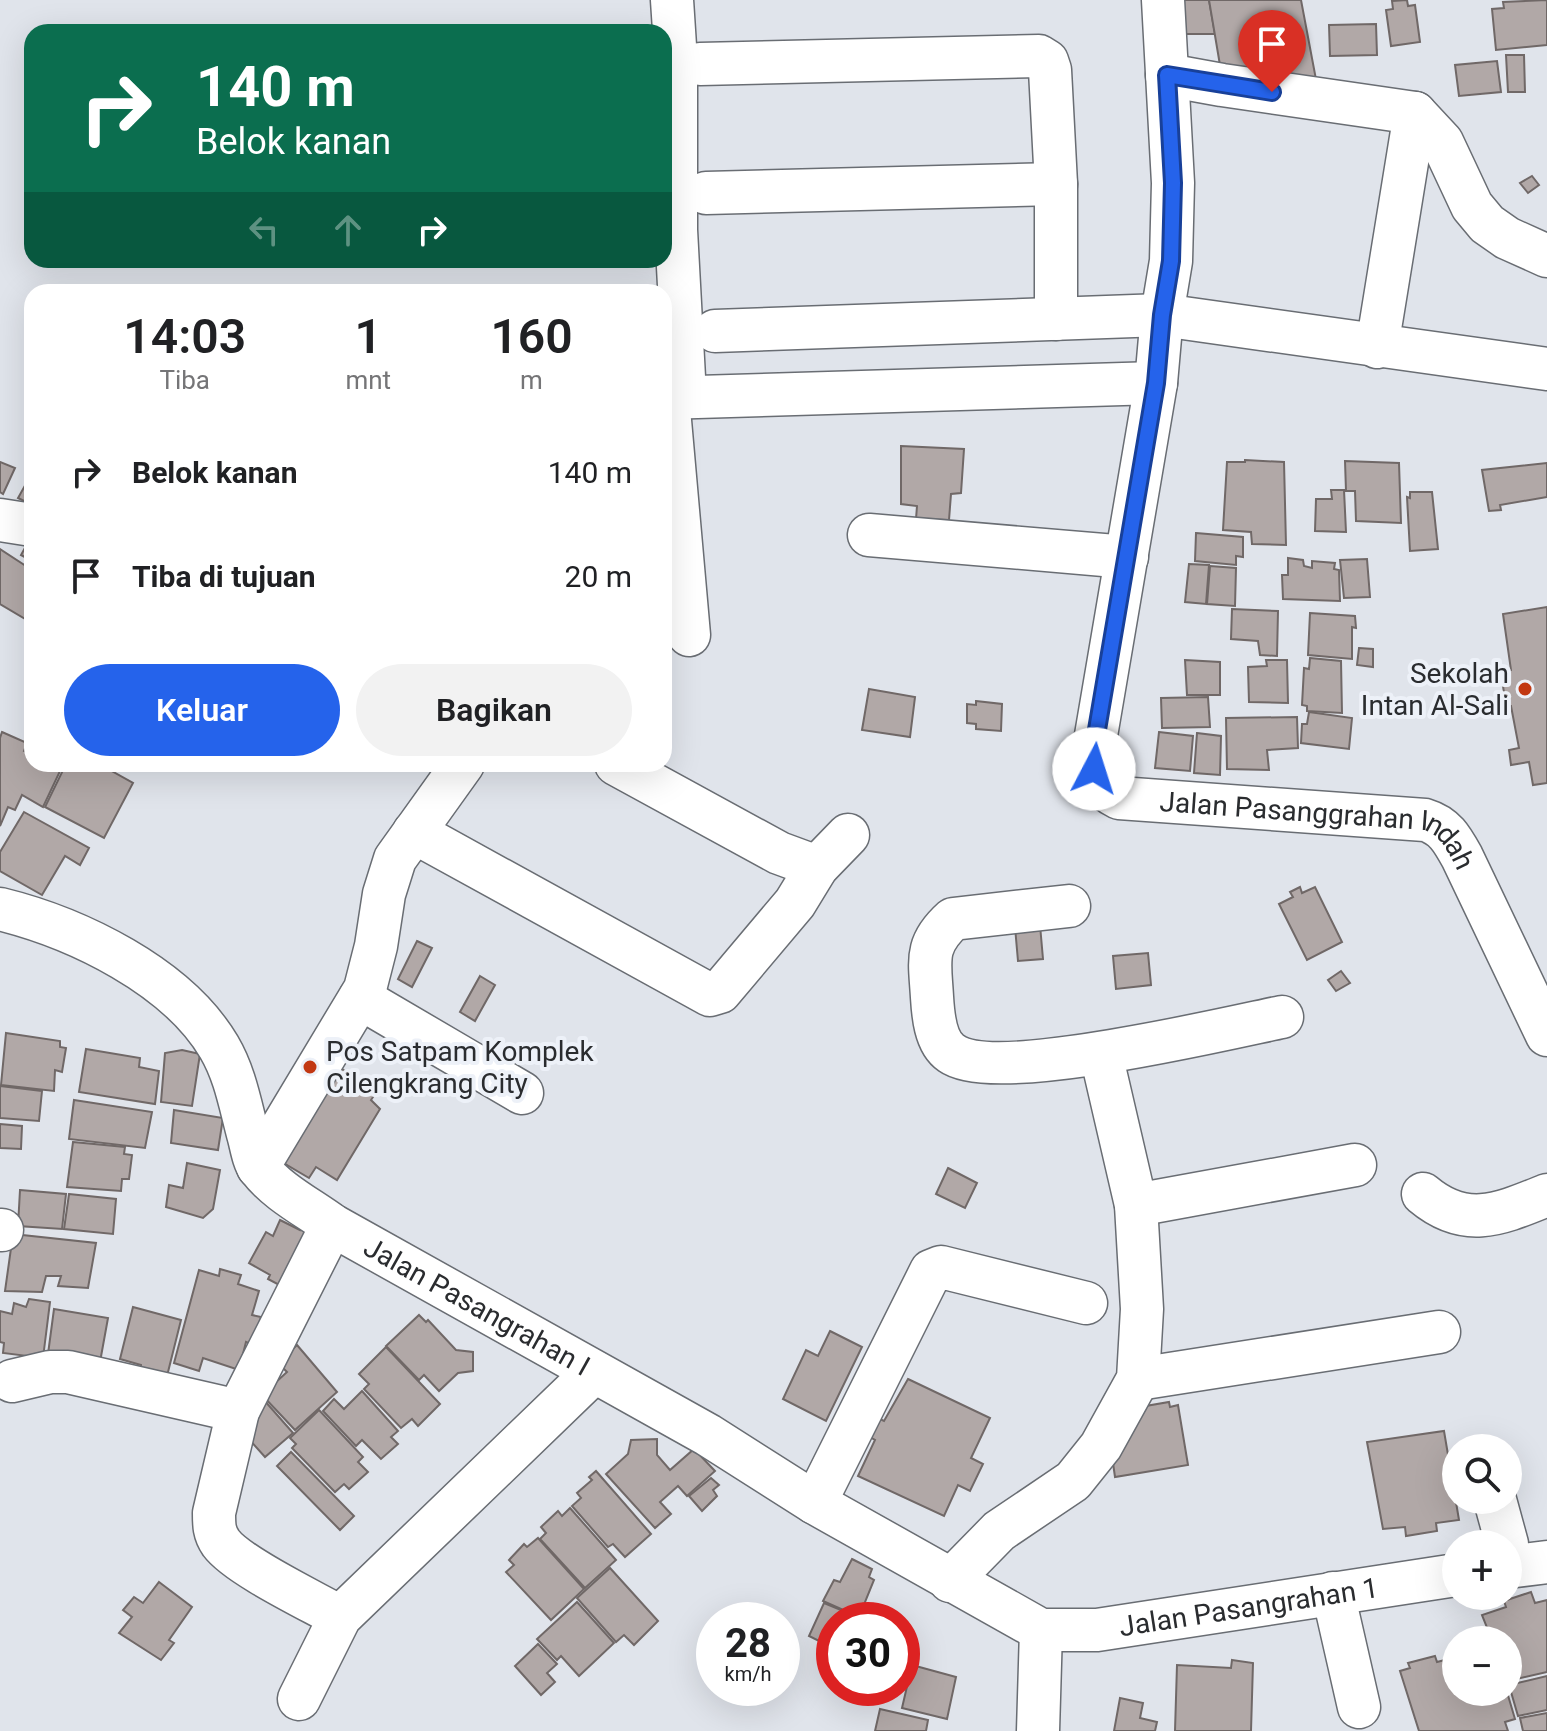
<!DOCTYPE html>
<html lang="id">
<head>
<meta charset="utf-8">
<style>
  :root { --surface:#fff; --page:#f2f2f2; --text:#202124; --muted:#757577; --accent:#2563eb }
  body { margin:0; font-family:Roboto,sans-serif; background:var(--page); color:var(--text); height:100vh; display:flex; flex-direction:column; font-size:30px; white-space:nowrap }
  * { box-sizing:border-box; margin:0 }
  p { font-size:26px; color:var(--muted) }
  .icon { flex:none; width:44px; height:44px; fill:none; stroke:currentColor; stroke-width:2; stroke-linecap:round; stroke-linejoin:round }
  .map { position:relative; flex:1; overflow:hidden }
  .details { position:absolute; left:24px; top:284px; width:648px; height:488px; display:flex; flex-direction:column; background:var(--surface); border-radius:24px; box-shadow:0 8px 32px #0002 }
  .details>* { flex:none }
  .hud { position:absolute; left:24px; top:24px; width:648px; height:244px; border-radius:24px; box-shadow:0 8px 32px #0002; background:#0b6e4f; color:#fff; overflow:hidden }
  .buttons { position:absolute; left:1442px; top:1434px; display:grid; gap:16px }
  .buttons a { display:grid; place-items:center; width:80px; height:80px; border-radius:50%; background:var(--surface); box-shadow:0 8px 32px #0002; font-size:40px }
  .speed { position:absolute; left:696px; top:1602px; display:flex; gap:16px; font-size:40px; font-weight:700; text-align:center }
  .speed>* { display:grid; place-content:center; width:104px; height:104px; border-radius:50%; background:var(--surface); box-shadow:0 8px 32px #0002; line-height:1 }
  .speed small { font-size:20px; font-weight:400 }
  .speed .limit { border:12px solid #d22; background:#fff; color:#111 }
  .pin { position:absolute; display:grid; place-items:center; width:68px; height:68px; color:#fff; margin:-82px -34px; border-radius:50% 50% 50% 0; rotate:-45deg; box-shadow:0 0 8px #0007 }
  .pin .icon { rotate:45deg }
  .me { position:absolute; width:88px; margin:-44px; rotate:5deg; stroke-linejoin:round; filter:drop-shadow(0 0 6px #0008) }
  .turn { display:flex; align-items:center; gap:28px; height:168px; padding:0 40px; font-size:36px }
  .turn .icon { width:104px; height:104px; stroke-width:2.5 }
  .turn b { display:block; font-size:56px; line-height:68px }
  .lanes { display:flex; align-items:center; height:76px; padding:0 40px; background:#0003; justify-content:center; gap:40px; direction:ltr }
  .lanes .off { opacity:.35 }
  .eta { display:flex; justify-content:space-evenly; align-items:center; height:136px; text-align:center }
  .eta b { font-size:48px; font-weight:600; line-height:56px }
  .primary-button { display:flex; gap:16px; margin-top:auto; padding:16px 40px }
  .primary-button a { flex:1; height:92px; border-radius:48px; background:var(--accent); color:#fff; font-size:32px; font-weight:600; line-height:92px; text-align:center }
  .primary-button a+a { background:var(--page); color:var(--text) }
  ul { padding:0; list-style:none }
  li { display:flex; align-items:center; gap:24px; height:104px; padding:0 40px }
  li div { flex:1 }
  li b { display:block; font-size:30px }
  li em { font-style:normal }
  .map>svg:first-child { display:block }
</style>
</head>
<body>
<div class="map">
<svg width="1547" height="1731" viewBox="0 0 1547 1731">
  <rect width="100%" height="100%" fill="#e0e4eb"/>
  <!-- building -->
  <g fill="#b1a8a7" stroke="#706867" stroke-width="2">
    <path d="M1176,0H1209L1215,34H1181Z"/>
    <path d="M1209,0H1301L1318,90L1222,77Z"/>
    <path d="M1407,0L1408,6L1415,5L1420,42L1391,46L1386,10L1393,9L1392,1Z"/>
    <path d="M1547,0V45L1496,50L1492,9L1504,8L1503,2Z"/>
    <path d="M1376,24L1377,55L1330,56L1329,25Z"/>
    <path d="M1506,55H1524L1525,92H1508Z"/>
    <path d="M1497,61L1501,92L1459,96L1455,65Z"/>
    <path d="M1532,176L1539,185L1528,193L1520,183Z"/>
    <path d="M901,446L964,449L961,493L951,494L949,520L916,519L917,506L901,504Z"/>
    <path d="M1245,460L1284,462L1286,545L1252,544L1251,532L1223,530L1227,462H1245Z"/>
    <path d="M1345,461L1399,463L1401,523L1356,521L1355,491H1346Z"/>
    <path d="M0,462L15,468L3,494L0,492Z"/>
    <path d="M1547,463V497L1500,505L1501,510L1489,511L1482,470Z"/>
    <path d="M32,473V505L18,498Z"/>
    <path d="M1331,490H1344L1346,532L1315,531L1316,499H1332Z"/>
    <path d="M1410,492H1432L1438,549L1410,551L1407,497L1410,498Z"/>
    <path d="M1196,533L1243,537V557L1236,556V565L1195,561Z"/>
    <path d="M32,535V561L21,555Z"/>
    <path d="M0,549L32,570V623L0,604Z"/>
    <path d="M1288,558L1303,560L1304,566L1312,568V561L1335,563L1334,569L1339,570L1340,601L1283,599L1282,575H1288Z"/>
    <path d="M1367,559L1370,597L1344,598L1340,560Z"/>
    <path d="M1189,564L1209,565L1206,604L1185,602Z"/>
    <path d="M1210,566L1236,568L1235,606L1207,604Z"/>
    <path d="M1547,607V783L1533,785L1529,762L1511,765L1509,750L1519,748L1511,706H1506L1501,673L1511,670L1503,614Z"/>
    <path d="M1232,609L1278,611L1277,656L1260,655L1258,641L1231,639Z"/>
    <path d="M1310,613L1355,616L1356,628L1352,627V659L1308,655Z"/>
    <path d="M1359,648L1373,649V667L1357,665Z"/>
    <path d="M1310,658L1341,661L1342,713L1307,711V706L1302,705L1304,668L1309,669Z"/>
    <path d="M1185,660L1220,662V695H1187Z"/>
    <path d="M1266,660H1287L1288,703L1249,702L1248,667L1267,666Z"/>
    <path d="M869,689L915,697L910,737L862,730Z"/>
    <path d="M1208,697L1210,727L1162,728L1161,698Z"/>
    <path d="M976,701L1002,704L1001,731L976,729V724L967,723V704L976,705Z"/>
    <path d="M1309,712L1352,718L1349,749L1301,743L1302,724H1307Z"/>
    <path d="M1297,717L1298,748L1267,750L1269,770L1227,769L1226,718Z"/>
    <path d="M2,732L27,743L24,751L32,755V764H50L61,769L43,807L22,795L15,810L8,807L0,826V738Z"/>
    <path d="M1159,732L1193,736L1190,771L1155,768Z"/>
    <path d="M1197,733L1221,736L1220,775L1194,773Z"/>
    <path d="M66,764H99L133,783L104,838L45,807Z"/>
    <path d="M24,812L89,848L80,865L65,856L42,895L0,871V852Z"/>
    <path d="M1300,887L1302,893L1315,887L1342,942L1307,960L1279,904L1293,897L1290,892Z"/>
    <path d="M1040,925L1043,959L1018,961L1015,927Z"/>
    <path d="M417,941L432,948L412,987L398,979Z"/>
    <path d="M1148,953L1151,985L1116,989L1113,956Z"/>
    <path d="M1341,971L1350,983L1336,991L1328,980Z"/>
    <path d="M480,976L495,985L475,1021L460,1012Z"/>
    <path d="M6,1033L60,1041V1047L66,1048L62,1072L55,1070L54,1091L1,1085Z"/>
    <path d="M86,1049L140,1058L139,1067L159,1071L155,1104L79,1092Z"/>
    <path d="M182,1050L200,1054L192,1106L161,1102L165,1053Z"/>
    <path d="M333,1062L375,1094L371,1100L380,1109L337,1180L316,1167L309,1178L282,1162Z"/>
    <path d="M0,1086L42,1091L39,1121L0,1118Z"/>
    <path d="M74,1100L152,1112L145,1148L69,1139Z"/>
    <path d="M174,1110L223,1118L218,1150L171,1143Z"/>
    <path d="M0,1124L22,1126L21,1149L0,1148Z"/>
    <path d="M73,1142L125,1147L124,1154L132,1155L129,1179H122L121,1191L67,1187Z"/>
    <path d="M187,1163L220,1170L213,1209L203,1218L166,1207L169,1185L183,1188Z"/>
    <path d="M948,1168L977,1183L965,1208L936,1194Z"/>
    <path d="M20,1190L66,1194L62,1229L18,1226Z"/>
    <path d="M69,1194L116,1199L113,1234L64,1229Z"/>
    <path d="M280,1220L300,1230L302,1225L318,1233L283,1287L268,1279L270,1275L249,1263L266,1232L273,1236Z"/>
    <path d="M13,1234L96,1243L88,1288L58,1286L61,1276H46L42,1292L5,1291Z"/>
    <path d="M220,1269L241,1275L238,1284L259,1291L252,1315L261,1317L253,1345L246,1342L239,1370L203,1358L199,1371L174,1363L199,1270L219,1276Z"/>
    <path d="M29,1299L50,1302L43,1358L3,1353L4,1343L0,1342V1311L12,1314L14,1303L26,1307Z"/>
    <path d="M133,1307L181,1320L166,1380L140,1374L141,1365L120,1359Z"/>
    <path d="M54,1309L108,1318L100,1362L48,1354Z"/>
    <path d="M419,1315L426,1322L428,1320L456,1350L473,1352V1371L458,1373L439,1391L424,1375L419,1380L386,1346Z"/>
    <path d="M830,1331L862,1347L826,1421L783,1399L806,1350L818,1356Z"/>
    <path d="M297,1345L337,1392L295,1430L262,1395L287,1372L278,1363Z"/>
    <path d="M386,1347L440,1404L418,1426L412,1419L401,1428L364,1389L369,1384L359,1374Z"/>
    <path d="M908,1379L990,1418L971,1458L983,1464L970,1491L958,1485L944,1516L858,1476L875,1440L859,1431L867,1413L884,1421Z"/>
    <path d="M362,1391L398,1431L391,1437L398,1444L381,1459L362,1440L356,1446L323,1411L334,1399L344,1409Z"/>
    <path d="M264,1400L293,1433L265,1457L239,1428Z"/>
    <path d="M1169,1402L1170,1407L1178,1405L1188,1465L1115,1477L1110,1442L1140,1407Z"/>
    <path d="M319,1410L363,1457L358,1462L368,1472L349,1489L344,1484L335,1492L292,1448L296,1444L290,1438Z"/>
    <path d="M1444,1431L1459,1520L1436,1523L1437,1531L1406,1536L1405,1527L1383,1529L1367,1442Z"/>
    <path d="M657,1439V1455L670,1470L694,1449L715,1471L687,1496L678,1486L660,1502L671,1514L655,1528L606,1474L628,1454L631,1440Z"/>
    <path d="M291,1452L354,1516L340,1530L277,1466Z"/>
    <path d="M596,1471L651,1534L625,1557L613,1544L608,1547L572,1506L581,1498L577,1493L592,1480L589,1477Z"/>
    <path d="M711,1478L719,1485L713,1490L717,1496L702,1511L689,1496Z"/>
    <path d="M570,1508L616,1560L585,1588L540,1539L546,1533L541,1527L558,1511L562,1516Z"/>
    <path d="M538,1538L584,1589L551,1620L506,1572L514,1565L509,1560L524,1544L527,1547Z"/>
    <path d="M852,1559L872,1569L869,1577L874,1580L859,1617L823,1601L834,1580L840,1582Z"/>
    <path d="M610,1568L658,1621L634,1645L624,1635L616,1642L577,1598Z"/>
    <path d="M159,1582L192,1607L169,1640L174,1643L161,1660L119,1633L132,1617L123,1610L134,1597L143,1603Z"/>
    <path d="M1531,1592L1535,1603L1547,1600V1672L1508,1681V1640H1492L1482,1615L1506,1607L1504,1601Z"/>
    <path d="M577,1602L614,1643L579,1676L561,1656L557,1660L537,1639Z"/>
    <path d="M824,1603L858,1617L857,1620H834V1644L829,1646L809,1636Z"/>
    <path d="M538,1644L557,1664L547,1673L555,1682L541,1695L515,1666Z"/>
    <path d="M1435,1656L1437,1662L1456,1657V1692H1507L1515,1719L1505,1722L1508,1731H1419L1400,1671L1410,1668L1408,1663Z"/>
    <path d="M1232,1660L1253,1663L1251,1731H1175L1177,1665L1231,1668Z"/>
    <path d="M912,1665L956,1677L947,1719L902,1708Z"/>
    <path d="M1547,1676V1710L1518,1716L1509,1685Z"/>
    <path d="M840,1688H878L875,1700L862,1696L861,1700L845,1696L846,1692Z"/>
    <path d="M1120,1698L1143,1703L1140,1718L1157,1722L1155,1731H1114Z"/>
    <path d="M880,1709L928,1720L926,1731H875Z"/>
    <path d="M1547,1713V1731H1523L1520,1718Z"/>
  </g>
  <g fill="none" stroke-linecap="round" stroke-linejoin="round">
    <!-- minor casing -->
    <g stroke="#696d73" stroke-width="45">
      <g id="minor">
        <path d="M672,0L676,61V230L685,396"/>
        <path id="s1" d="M1163,0L1173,183L1171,261L1162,315L1156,383L1092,759C1095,778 1101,789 1119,798L1425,820C1445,826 1452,839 1462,857L1547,1035"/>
        <path d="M700,64L1039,56L1047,61L1050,70L1056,184V319"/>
        <path d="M1167,75L1222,85L1415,113L1442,142L1472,206L1487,224L1507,238L1547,256"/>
        <path d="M706,193L1056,184"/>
        <path d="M715,331L1162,315L1547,369"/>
        <path d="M1377,347L1415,113"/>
        <path d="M664,398L1156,383"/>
        <path d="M668,398L689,635"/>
        <path d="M0,520L32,525"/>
        <path d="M869,535L1127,557"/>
        <path d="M616,764L779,853L817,867"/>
        <path d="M414,832L710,995L720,992L795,903L817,867L848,835"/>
        <path d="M1069,906L953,919C924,945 930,961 932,997C933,1014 935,1042 951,1053C994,1084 1224,1029 1282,1017"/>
        <path id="s2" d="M0,909C77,928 177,976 219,1047C235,1074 240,1104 248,1134C251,1144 253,1160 259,1168C277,1192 309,1208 332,1225L708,1435L815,1503L1041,1630H1097L1456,1575"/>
        <path d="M360,998L522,1093"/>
        <path d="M258,1167L365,989L376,946L384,894L395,859L463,764"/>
        <path d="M1423,1194C1466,1230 1500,1214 1547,1195"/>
        <path d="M1136,1205L1355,1165"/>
        <path d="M332,1225L238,1411L214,1513C214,1525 214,1533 221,1543C238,1566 312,1601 340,1617"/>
        <path d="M0,1230H2"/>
        <path d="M1138,1379L1439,1332"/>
        <path d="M12,1381L50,1372H68L238,1411"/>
        <path d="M1495,1500L1507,1544"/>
        <path d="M815,1503L931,1271L941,1267L1086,1303"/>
        <path d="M1508,1567L1547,1562"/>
        <path d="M950,1581L999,1531L1073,1481L1101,1446L1138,1379L1142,1309L1136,1205L1101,1054"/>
        <path d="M1333,1593L1359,1707"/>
        <path d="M299,1699L340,1617L594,1372"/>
        <path d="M1038,1731L1041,1630"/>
      </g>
    </g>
    <!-- minor -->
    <use href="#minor" stroke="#fff" stroke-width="42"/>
  </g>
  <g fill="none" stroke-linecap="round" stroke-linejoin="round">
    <!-- route casing -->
    <g stroke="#184099" stroke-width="20">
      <path id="route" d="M1094,769L1092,759L1156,383L1162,315L1171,261L1173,183L1167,75L1272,92"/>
    </g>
    <!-- route -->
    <use href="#route" stroke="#2563eb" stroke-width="14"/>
  </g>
  <!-- markers -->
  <g fill="#c23812" stroke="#edf1f8" stroke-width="3">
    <circle cx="1525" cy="689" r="8"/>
    <circle cx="310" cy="1067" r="8"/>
  </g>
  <g text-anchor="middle" stroke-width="8" stroke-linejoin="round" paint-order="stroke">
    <!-- poi labels -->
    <g font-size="28" fill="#2a2c2f" stroke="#edf1f8" text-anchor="end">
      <text x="1509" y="683">Sekolah<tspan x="1509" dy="32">Intan Al-Sali</tspan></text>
      <text x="326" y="1061" text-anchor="start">Pos Satpam Komplek<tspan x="326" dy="32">Cilengkrang City</tspan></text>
    </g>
    <!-- street labels -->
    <g font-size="28" fill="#2a2c2f" stroke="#edf1f8">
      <text dy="10" stroke="none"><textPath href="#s1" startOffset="1022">Jalan Pasanggrahan Indah</textPath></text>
      <text dy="10" stroke="none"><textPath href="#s2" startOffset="652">Jalan Pasangrahan I</textPath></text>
      <text dy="10" stroke="none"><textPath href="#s2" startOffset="1512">Jalan Pasangrahan 1</textPath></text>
    </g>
  </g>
</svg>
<div class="buttons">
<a><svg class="icon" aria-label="search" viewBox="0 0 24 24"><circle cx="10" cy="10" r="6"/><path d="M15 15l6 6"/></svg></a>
<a>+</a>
<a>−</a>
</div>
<div class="speed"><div>28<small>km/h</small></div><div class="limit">30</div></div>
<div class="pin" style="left:1272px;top:92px;background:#d93025"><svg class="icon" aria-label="arrive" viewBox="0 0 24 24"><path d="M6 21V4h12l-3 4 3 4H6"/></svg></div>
<svg class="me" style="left:1094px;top:769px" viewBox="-20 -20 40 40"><circle r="19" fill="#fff"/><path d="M0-13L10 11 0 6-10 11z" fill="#2563eb"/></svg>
<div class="hud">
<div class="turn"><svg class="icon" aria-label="right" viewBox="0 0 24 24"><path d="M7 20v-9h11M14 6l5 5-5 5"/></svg><div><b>140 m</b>Belok kanan</div></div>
<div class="lanes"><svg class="icon off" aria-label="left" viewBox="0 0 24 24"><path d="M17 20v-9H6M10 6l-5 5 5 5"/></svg><svg class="icon off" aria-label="ahead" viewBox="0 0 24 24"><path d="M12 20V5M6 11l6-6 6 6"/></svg><svg class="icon" aria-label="right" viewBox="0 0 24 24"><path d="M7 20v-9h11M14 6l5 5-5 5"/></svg></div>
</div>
<section class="details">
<div class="eta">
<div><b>14:03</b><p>Tiba</p></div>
<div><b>1</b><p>mnt</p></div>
<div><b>160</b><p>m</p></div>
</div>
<ul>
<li><svg class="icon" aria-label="right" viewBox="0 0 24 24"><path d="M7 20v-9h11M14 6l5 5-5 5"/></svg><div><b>Belok kanan</b></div><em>140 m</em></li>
<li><svg class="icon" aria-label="arrive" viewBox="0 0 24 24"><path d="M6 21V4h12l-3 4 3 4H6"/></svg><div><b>Tiba di tujuan</b></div><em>20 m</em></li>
</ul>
<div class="primary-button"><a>Keluar</a><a>Bagikan</a></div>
</section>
</div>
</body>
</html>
